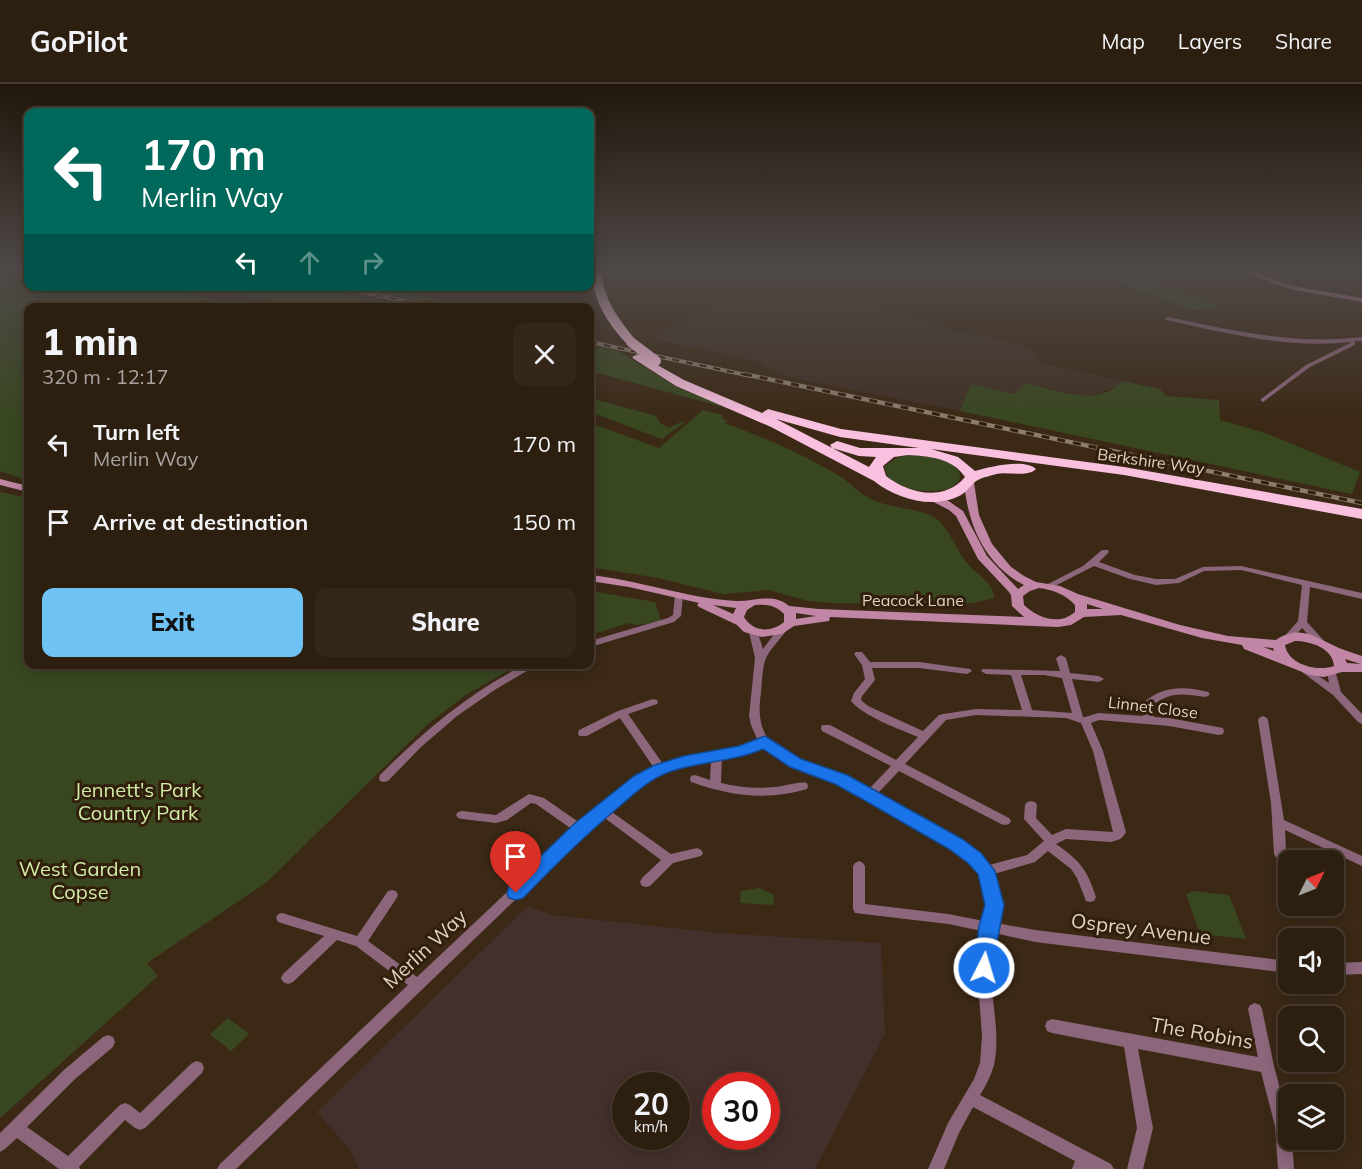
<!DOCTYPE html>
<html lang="en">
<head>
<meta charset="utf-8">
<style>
  :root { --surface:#2c1f10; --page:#342719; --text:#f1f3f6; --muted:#a6a29f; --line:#483d30; --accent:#6ec2f4 }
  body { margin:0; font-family:Mulish,sans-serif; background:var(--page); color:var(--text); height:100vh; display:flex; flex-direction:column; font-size:22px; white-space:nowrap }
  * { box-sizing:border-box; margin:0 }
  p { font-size:20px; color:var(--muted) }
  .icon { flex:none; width:33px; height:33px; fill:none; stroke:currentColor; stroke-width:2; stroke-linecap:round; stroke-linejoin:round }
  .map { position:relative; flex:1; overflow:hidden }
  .panel { position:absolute; left:24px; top:219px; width:570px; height:366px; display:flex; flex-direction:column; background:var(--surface); border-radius:12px; box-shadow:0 3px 15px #0003,0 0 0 2px var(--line) }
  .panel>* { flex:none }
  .guide { position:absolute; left:24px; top:24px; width:570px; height:183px; border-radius:12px; box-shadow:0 3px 15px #0003,0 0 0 2px var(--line); background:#00695c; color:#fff; overflow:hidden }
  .needle { width:39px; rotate:47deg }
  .tools { position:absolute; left:1278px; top:766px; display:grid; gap:12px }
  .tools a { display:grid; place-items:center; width:66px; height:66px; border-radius:12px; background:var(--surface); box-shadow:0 3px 15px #0003,0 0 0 2px var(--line); font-size:30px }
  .speed { position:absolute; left:612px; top:988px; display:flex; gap:12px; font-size:30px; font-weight:700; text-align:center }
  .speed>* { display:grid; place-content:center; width:78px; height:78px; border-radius:50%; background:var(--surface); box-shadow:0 3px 15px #0003,0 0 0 2px var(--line); line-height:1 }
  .speed small { font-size:15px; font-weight:400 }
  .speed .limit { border:9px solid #d22; background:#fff; color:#111 }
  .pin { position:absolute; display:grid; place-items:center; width:51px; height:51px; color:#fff; margin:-62px -26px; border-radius:50% 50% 50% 0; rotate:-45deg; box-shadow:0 0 6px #0007 }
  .pin .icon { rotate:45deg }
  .me { position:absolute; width:66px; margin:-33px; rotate:5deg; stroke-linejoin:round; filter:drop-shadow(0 0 4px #0008) }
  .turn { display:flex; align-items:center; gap:21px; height:126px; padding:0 18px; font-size:27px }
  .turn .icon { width:78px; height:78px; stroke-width:2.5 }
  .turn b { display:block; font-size:42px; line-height:51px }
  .lanes { display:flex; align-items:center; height:57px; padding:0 18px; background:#0003; justify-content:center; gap:30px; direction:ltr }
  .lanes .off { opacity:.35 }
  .round { display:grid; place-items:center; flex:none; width:63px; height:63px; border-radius:12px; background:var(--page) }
  .headline { display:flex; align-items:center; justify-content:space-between; height:102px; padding:0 18px }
  h1 { font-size:36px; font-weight:800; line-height:45px }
  .button { display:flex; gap:12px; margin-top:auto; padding:12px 18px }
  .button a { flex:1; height:69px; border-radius:12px; background:var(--accent); color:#111; font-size:24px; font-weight:800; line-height:69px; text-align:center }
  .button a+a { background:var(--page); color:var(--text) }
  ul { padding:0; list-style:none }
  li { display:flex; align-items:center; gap:18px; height:78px; padding:0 18px }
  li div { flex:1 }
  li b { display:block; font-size:22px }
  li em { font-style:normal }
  header { display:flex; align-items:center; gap:36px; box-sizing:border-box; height:84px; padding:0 30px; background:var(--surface); border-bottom:2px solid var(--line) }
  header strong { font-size:28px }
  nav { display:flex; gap:33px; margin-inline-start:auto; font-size:21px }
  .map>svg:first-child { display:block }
</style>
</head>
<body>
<header>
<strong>GoPilot</strong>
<nav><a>Map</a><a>Layers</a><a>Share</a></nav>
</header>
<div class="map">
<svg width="1362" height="1085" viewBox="0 0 1362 1085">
  <rect width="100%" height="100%" fill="#3b2916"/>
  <!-- industrial -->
  <path fill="#413126" d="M825,218L879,220L961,249L997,254L1029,265L1039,273L1037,278L1122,297L1117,302L1086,313L1027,299L1015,310L971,301L960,327L787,293L754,277L653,255L711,220Z"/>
  <!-- education -->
  <path fill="#432f2b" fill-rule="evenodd" d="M528,822L552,831L719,849L881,859L885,950L815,1085H359L350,1066L317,1028ZM626,1002H676V1053H626ZM716,1002H766V1053H716Z"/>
  <!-- green -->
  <g fill="#394721">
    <path d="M1086,186H1130L1125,188L1222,224L1191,226Z"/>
    <path d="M28,187V202L150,203L209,214L218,223L28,224V397L0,387V207L4,206L0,205V195Z"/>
    <path d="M196,203H310L410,223H306Z"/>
    <path d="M349,203H399L410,209L470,223H451Z"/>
    <path d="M590,261L618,267L675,302L734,326L590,287Z"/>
    <path d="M1122,297L1160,305L1166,312L1219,316L1220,336L1265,349L1360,388L1352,410L960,327L971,300L1014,310L1027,299C1055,306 1099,324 1122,297Z"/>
    <path d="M590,314L656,332L660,339L669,344L681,338H685L662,355L590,328Z"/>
    <path d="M703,326L723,331L722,334L728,337L725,339C765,354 805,371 841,393C851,399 857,408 867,413C888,425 914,423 932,432C949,441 955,465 967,479C976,490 995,500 994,514L973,519L926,521L832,519L808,517L769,506L723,510L658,494L590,483V339L659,364Z"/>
    <path d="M907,371C920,371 960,374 960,393C960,397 955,401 952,403C935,412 884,407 885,382L897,374Z"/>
    <path d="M0,408L28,414V580L519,581L467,610L428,640L267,798L147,879L158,892L0,1034Z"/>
    <path d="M590,507L655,518L661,537L637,541L629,539L590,551Z"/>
    <path d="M759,804L774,811L773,821L740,819L741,807Z"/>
    <path d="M1193,807L1229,811L1246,855L1200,850L1186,810Z"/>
    <path d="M228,934L249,950L231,967L210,950Z"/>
  </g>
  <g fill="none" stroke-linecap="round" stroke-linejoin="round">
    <!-- street -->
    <g fill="#8c667b" fill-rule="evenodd">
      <path d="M1168,233C1235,247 1294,261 1362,253V257H1355V261L1310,283L1263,318L1261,317V315L1306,281L1350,259V258C1288,265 1226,249 1166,236L1165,235Z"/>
      <path d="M1102,466H1108L1109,468L1099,478L1135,491L1156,495H1175L1203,483L1241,482L1362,509V515L1310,503L1307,538L1326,559L1321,562L1318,561L1302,544L1290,557H1284L1282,555L1298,537L1302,501L1241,486L1204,487L1179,499L1156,501L1130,495L1094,482L1051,504H1045L1044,502L1083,482Z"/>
      <path d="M679,508L683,511L681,532L674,538L590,563V557L668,534L673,531L675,511Z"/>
      <path d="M781,544L786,547C780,555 767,569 765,577C762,586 762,600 761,609C752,665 788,672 832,687C845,692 857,698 869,705L891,682L822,647L821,644L822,641H830L896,676L918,653C899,645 863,632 851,617L854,609L865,595L862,581L854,570L856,568H862L870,578H919L970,585L972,587L967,590L919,584H872L875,596L862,612L861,616L868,622L923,647L939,631L943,630L976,625L1022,626L1011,591L986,590L981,587L983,585L1060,587L1056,574L1061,571L1066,574L1070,589L1099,592L1104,595L1099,598L1072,595L1083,633H1085L1098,629L1143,632L1142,621L1143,619C1163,602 1184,602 1208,608L1210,610L1208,612L1205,613C1183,610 1170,607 1152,622L1154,633L1169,634L1223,644L1224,647L1223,650L1219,651L1169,642L1099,636L1091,639L1103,667L1126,748C1122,755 1119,756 1111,758L1066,755L1056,760C1080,777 1087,785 1096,813L1094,817L1090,818L1086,817L1077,794L1071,785L1048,767L1035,778L994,790C1001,806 999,822 996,839L1035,846L1288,877V889L1035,858L994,849C991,865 990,880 991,896C993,924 1000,953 994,981C991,991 986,1002 980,1011L1111,1080L1114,1085H1072L1075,1077L973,1023L959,1049L944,1085H928L948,1039L974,995L980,979L982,952L977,884L978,871L982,847L948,840L855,829L853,825V782L855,779L859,777L863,779L865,782V820L948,830L984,837C987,822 990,805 982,792C969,766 866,711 837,698C811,686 784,683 763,663L742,671L722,674L721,699C738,703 756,705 774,703C784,703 797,697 807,699L808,702L807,705C767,717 730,712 691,698L690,695L691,692L695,691L710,696L711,676C688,680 664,686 643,699C631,707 620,717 609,726L671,770L697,764L701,766L703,769L701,772L673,779L650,802L646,803L642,802L640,798L642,794L661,776L602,732L236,1085H217L220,1080L408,901L356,862L337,856L293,898L288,900L283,898L281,894L283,890L324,852L278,838L276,834L278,830L282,829L357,852L388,807L392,806L396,807L398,811L396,815L368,857L417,893L573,746L536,720L531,719L507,736L496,739L462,735L458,734L456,731L458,728L462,727L496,731L529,710L544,714L580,739C603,718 627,698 654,684L620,634L587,652H579L578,649L579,646L618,627L653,615L657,616L658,618L657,620L628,630L663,680L689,672L740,663L758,657L751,641L749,632L755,574L749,548L754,545L757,546L763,565L778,545ZM1021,591H1044L1062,594L1072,629L1032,626ZM976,631L1066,634L1081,639L1093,667L1113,748L1066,745L1052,751L1036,734L1037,721L1035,718L1031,717L1027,718L1025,721L1024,735L1044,757L1027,771L989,781C961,751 915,729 878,709L899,687L1001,740L1005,741L1009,740L1011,737L1009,734L905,680L946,636Z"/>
      <path d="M526,580H539L496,605L457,632L421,663L388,697L384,698L380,697L379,694L380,691C424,647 470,608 526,580Z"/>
      <path d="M1305,583L1329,599L1327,588L1329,586H1335L1341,608L1362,630V640L1358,638L1333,611L1302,588L1300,586L1302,584Z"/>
      <path d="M1263,632L1267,634L1268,636L1284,736L1362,772V782L1285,746L1286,768L1293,777H1288V783C1282,781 1277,776 1274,770L1271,719L1258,636L1259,634Z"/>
      <path d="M1362,878V890L1334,891V879Z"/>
      <path d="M1255,919L1260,921L1262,925L1274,982L1288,1035V1056H1292L1294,1085H1278L1275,1042L1261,988L1138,965L1153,1044L1143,1085H1127L1137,1044L1124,963L1052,949L1047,947L1045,942L1047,937L1052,935L1258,973L1248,925L1250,921Z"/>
      <path d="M108,951L113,953L115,958L113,963L75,995L27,1043L68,1072L120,1021L125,1019L130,1021L140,1029L192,979L197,977L202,979L204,984L202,989L145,1044L140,1046L135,1044L125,1036L79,1083L80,1085H59L17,1054L5,1065L0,1068V1049L65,985L103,953Z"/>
    </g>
    <!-- secondary -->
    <g fill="#c185a6" fill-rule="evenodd">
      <path d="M1240,186H1248L1292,202L1362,214V218L1289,205Z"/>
      <path d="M0,395L28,402V408L0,401Z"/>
      <path d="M969,396L974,399L979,431L992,460L1011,483L1024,492L1036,498L1060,502L1078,510L1180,541L1228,552L1276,556C1301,539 1318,555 1339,564C1346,567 1354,569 1362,572V588H1342L1324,593L1310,591L1244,565L1242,561L1202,554L1121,531L1084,533L1071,541L1058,543L830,533L829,537L794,542L782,550L762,553L744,548L737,541L699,523L697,521L699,519L629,503L590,497V491C639,496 686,514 736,517C753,518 773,508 789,522L819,525L1024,533L1012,522L1011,511L1009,508L978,475L956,432L949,426L924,413L925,411L929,410L947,416L963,427L987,472L1018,505L1024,501C985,481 968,441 964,399ZM1039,504C1053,506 1065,510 1075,521V528C1059,542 1038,534 1024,521L1023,512L1030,507ZM1087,520L1103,525H1087ZM713,521L736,524L733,530ZM755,521C767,520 775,521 784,530V538C771,549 753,548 744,533L747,526ZM796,529L816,532L796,535ZM1295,557C1310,557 1333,564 1334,582C1318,588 1288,581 1285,561ZM1263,563L1273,564L1274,567ZM1345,575L1361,580L1347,579Z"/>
    </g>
    <!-- highway -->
    <g fill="#f9c0df" fill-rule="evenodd">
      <path d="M592,186H601C604,217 618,234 637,258L635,260H627C607,239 592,215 592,186Z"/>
      <path d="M638,270L684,296L762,329L768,325L841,345L1124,383L1362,425V435L1124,391L931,365L958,373L975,387C989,383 1025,374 1036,385C1027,394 1008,387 996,390C991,392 983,393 978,396C972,399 968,407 961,411C933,426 897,415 874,397L771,343L676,302L634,275L632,273ZM776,335L840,353L919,364H860L837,357L830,361L832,364L859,372L876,373L869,383ZM908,371C928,372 953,374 965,393C944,418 909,410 886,392L883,382L894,373Z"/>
    </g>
    <!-- rail-far1 casing -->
    <g stroke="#8c7d6e" stroke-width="4">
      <g id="rail-far1">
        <path d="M335,202L436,224"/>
        <path d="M590,258L751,292"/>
      </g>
    </g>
    <!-- rail casing -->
    <g stroke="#8c7d6e" stroke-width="4.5">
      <path id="rail" d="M744,290L1362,419"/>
    </g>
    <!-- rail-far1 -->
    <use href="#rail-far1" stroke="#311f0c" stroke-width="2" stroke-dasharray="7" stroke-linecap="butt"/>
    <!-- rail -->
    <use href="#rail" stroke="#311f0c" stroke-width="3" stroke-dasharray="8" stroke-linecap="butt"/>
    <!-- highway-bridge -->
    <path stroke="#f9c0df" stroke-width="10" d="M631,258L656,277"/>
  </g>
  <!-- sky -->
  <linearGradient id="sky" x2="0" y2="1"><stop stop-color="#20170c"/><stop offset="0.55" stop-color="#4f4947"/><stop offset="1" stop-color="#4f4947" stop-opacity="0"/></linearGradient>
  <rect width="1362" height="337" fill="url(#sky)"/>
  <!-- route -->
  <path fill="#1a73e8" stroke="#114b97" stroke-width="1.5" d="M765,652L801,675L847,691L876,707L962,755L981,769L995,787L1004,821L991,891L984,893L977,891L974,884L979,842L985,821L978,790L968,779L949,765L864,716L835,700L790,683L763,665C733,678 700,677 669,688C650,695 635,709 620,722C585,751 554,782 523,814L516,816L509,814L507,809L509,803L574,740L634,692L655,681L684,672L739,662Z"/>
  <g text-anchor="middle" stroke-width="6" stroke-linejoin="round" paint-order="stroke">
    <!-- street labels -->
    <g font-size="16" fill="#dfd3c8" stroke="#311f0c">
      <text transform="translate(1151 377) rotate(8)" y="6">Berkshire Way</text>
      <text x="913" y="522">Peacock Lane</text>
      <text transform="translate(1153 623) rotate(7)" y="6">Linnet Close</text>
    </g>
    <!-- near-park labels -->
    <g font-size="20" fill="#d0eda7" stroke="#311f0c">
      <text x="138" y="713">Jennett's Park<tspan x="138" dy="23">Country Park</tspan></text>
      <text x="80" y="792">West Garden<tspan x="80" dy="23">Copse</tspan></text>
    </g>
    <!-- near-street labels -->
    <g font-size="20" fill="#dfd3c8" stroke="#311f0c">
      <text transform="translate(1141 845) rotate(7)" y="7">Osprey Avenue</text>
      <text transform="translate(425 865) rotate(-43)" y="7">Merlin Way</text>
      <text transform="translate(1202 949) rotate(10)" y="7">The Robins</text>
    </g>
  </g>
</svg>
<div class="tools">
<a><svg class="needle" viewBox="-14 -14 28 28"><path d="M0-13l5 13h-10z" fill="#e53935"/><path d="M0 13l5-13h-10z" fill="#a6a29f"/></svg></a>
<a><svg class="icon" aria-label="sound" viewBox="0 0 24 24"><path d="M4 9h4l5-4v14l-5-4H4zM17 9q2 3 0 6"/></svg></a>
<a><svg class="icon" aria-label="search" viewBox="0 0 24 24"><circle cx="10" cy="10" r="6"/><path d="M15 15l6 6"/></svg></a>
<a><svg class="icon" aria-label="layers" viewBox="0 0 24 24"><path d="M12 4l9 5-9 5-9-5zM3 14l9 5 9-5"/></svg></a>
</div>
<div class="speed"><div>20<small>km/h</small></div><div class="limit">30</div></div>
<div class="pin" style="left:516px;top:809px;background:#d93025"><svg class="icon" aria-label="arrive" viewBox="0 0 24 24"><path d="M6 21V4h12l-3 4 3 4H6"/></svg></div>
<svg class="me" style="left:984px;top:884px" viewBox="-20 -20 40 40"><circle r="17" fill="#1a73e8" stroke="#fff" stroke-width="3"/><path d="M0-11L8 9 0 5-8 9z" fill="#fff"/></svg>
<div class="guide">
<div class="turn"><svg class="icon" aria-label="left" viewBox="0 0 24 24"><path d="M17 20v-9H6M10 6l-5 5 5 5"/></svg><div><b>170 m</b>Merlin Way</div></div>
<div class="lanes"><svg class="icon" aria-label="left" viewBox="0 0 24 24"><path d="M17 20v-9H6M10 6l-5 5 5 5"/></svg><svg class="icon off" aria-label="ahead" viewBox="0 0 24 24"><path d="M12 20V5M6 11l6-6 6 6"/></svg><svg class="icon off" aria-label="right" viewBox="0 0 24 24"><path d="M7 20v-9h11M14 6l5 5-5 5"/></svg></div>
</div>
<section class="panel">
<div class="headline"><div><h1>1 min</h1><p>320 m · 12:17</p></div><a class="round"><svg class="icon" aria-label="close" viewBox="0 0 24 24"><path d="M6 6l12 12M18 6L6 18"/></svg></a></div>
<ul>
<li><svg class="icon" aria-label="left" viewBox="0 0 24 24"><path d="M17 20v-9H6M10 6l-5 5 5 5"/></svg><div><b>Turn left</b><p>Merlin Way</p></div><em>170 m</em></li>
<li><svg class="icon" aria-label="arrive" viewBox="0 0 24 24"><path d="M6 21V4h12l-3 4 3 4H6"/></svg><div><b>Arrive at destination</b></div><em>150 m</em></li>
</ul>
<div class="button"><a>Exit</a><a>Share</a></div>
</section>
</div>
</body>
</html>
